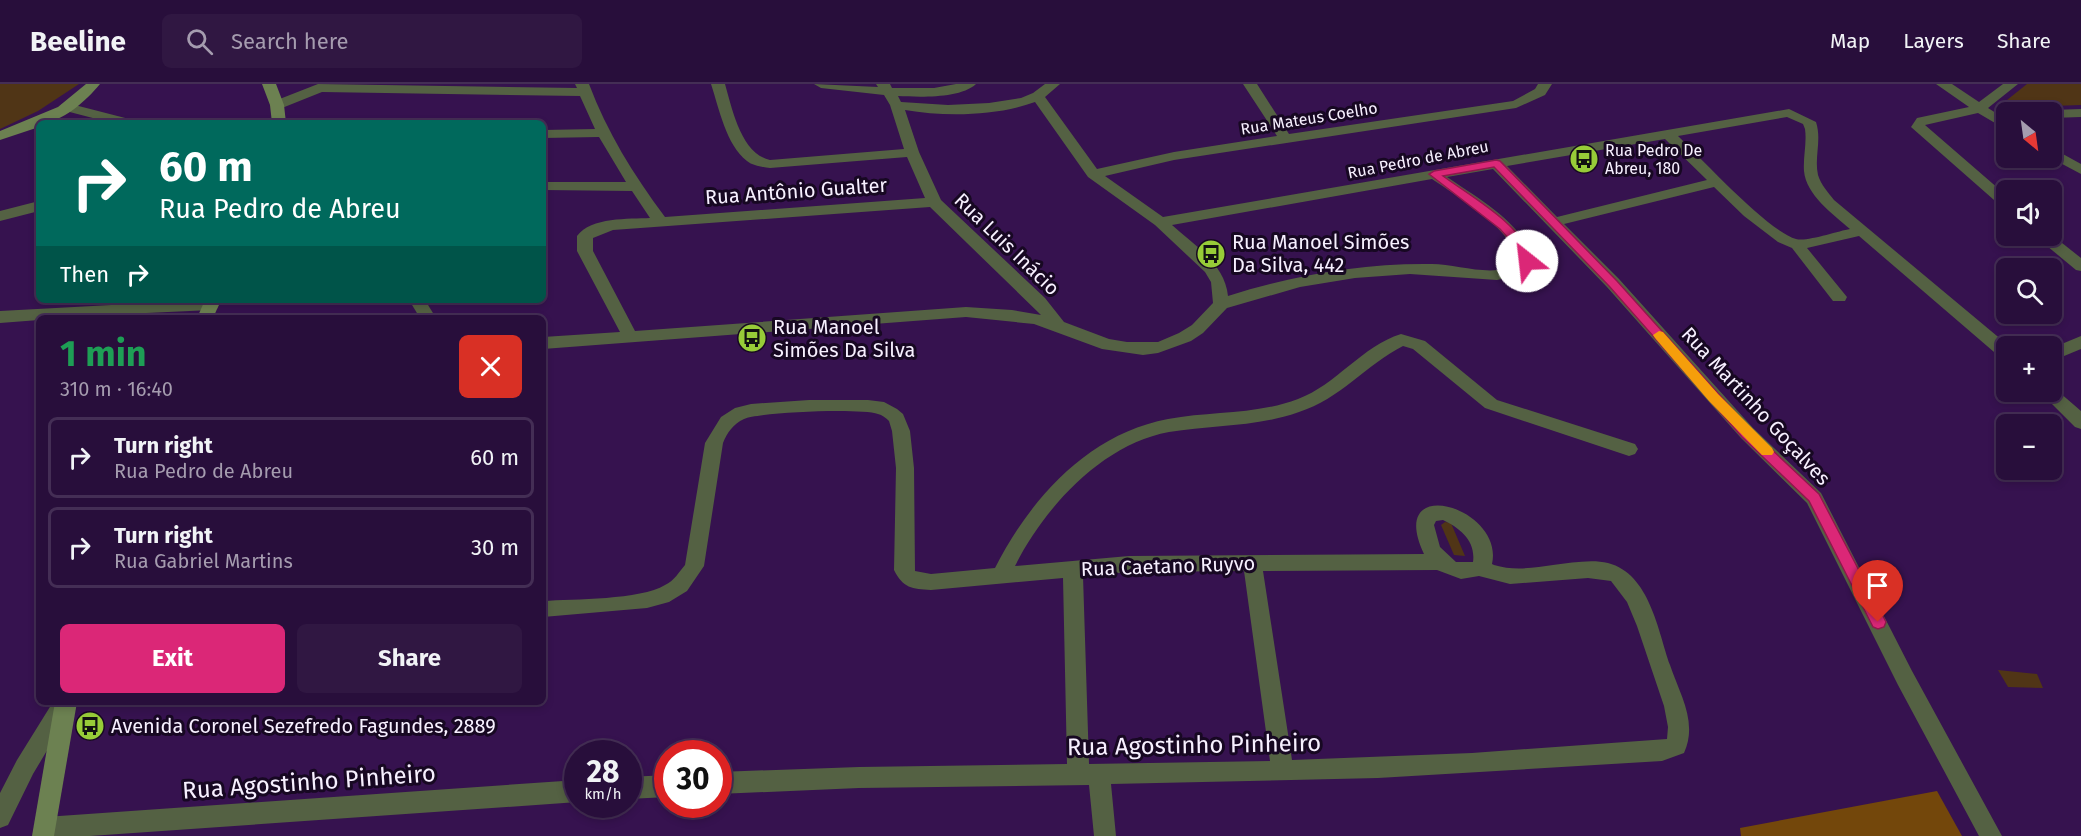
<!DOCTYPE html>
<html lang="en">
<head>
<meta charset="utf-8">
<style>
  :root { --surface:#280e3b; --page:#301742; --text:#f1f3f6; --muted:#a59caf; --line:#442e55; --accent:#db2777 }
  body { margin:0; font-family:"Fira Sans",sans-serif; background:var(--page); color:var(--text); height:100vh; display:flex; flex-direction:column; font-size:22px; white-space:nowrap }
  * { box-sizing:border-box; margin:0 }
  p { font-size:20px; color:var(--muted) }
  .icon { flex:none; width:33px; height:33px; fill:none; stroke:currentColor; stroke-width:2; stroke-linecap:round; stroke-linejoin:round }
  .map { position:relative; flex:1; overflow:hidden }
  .drawer { position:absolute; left:36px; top:231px; width:510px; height:390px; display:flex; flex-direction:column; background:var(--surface); border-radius:9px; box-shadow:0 3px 9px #0003,0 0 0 2px var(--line) }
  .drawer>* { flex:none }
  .guide { position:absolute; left:36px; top:36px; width:510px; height:183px; border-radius:9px; box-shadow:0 3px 9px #0003,0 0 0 2px var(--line); background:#00695c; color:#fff; overflow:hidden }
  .needle { width:39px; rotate:151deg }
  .tools { position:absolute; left:1996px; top:18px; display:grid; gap:12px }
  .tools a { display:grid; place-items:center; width:66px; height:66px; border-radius:9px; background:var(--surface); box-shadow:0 3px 9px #0003,0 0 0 2px var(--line); font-size:30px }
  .speed { position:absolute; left:564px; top:656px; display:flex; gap:12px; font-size:30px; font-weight:700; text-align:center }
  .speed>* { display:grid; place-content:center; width:78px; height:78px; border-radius:50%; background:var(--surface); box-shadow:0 3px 9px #0003,0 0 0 2px var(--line); line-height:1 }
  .speed small { font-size:15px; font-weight:400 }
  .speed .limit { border:9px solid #d22; background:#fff; color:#111 }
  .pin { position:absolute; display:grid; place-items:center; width:51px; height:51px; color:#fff; margin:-62px -26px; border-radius:50% 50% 50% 0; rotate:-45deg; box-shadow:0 0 6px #0007 }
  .pin .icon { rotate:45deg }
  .me { position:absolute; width:66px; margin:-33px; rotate:331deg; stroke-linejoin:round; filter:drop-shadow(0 0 4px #0008) }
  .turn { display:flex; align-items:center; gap:21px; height:126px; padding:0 24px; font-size:27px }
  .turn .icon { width:78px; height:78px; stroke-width:2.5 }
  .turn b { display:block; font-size:42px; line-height:51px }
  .then { display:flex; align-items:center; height:57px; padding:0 24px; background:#0003; gap:12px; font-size:22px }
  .round { display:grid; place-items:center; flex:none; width:63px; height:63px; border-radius:9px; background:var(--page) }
  .head { display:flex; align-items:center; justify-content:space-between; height:102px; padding:0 24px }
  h1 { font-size:36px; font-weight:700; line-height:45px; color:#1e9e55 }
  .button { display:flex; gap:12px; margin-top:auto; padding:12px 24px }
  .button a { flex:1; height:69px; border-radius:9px; background:var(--accent); color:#fff; font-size:24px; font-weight:700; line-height:69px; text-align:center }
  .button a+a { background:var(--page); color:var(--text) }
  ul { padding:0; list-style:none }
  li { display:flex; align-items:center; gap:18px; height:81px; margin:0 12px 9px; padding:0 12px; border:3px solid var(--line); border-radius:9px }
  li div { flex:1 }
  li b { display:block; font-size:22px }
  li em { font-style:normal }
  header { display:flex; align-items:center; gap:36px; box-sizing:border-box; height:84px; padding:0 30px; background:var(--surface); border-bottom:2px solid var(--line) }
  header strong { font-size:28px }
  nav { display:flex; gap:33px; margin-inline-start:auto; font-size:21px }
  .search { width:420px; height:54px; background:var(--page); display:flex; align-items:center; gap:15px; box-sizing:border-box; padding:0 21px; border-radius:9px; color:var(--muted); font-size:22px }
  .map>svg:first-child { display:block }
</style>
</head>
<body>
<header>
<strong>Beeline</strong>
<div class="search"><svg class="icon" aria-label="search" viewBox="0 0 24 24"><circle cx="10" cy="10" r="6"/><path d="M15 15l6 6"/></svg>Search here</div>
<nav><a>Map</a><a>Layers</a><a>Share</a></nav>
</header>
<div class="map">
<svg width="2081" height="752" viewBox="0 0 2081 752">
  <rect width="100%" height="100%" fill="#36124f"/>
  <!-- green -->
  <g fill="#503516">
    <path d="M0,0H79L38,27L0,45Z"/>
    <path d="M2027,0H2081V21L1997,24Z"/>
    <path d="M1445,438L1451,439L1465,472L1454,471L1441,441Z"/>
    <path d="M1998,586L2037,590L2043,604L2008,603Z"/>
  </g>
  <!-- forest -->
  <path fill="#73470b" d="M1937,707L1962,752H1741L1740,744Z"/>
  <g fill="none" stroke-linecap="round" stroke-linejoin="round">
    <!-- minor -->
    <g fill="#546143" fill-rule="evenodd">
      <path d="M318,0L577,4L575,0H589C607,48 633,90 665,133L925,114L907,73L770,84C763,83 753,82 747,77C726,61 719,24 711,0H725C732,24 741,70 770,76L904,65L890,21L884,11L821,4L814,0L878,3L876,0H890L892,4H934L956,0H976C960,15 918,13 898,12L901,18L948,21L989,19L1021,14L1033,9L1045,0H1060L1045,13L1097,85L1174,68L1277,52L1243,0H1257L1289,50L1513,17L1535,5L1538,0H1552L1545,11L1516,24L1174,76L1105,92L1163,133L1789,25L1816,38C1822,56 1814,73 1818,91C1821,101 1828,108 1834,116L2009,262H2007V276L2001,274L1859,152L1807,164L1847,213L1845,217H1833L1792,164L1778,158L1744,132L1714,103L1564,140L1619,195L1753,344L1821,409L1912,587L2002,752H1979L1898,601L1807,419L1741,354L1607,203L1493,85L1447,93C1476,113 1530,143 1534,181L1524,190L1497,196L1410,190L1355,194L1300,203L1227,224L1203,249L1191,257L1158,269L1143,271L1102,265L1034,240L966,233L543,265V253L620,248L577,167V152C591,133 629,135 650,134L632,107L543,106V98H626L599,53L543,54V46L595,45L580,12L322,8L282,24H272L270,21L272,18ZM1035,18L1088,93L1155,141L1205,188L1211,198L1213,219L1192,241L1179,249L1158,258H1127L1109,255L1064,238L1045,214L941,116L919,68L905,26C946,33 997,32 1035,18ZM1787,33L1803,40L1805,45C1807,59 1803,73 1804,87C1806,111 1833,130 1850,145C1838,147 1807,158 1796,155C1769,148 1702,75 1678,52ZM1665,55L1707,96L1557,133L1507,82ZM1432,95C1458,113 1515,146 1518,179C1495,195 1458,180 1432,180C1363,179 1295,191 1228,212C1225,180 1194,161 1172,141ZM930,123L1041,231L1012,226L966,223L635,247L593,167V154L613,146Z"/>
      <path d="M1936,0H1952L1979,18L2003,0H2018L1988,24L2007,36V46L1978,29L1925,41L2007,112V125L2002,123L1911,43L1917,34L1969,23Z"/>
      <path d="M67,19L133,36L135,39H112L62,26L60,23L62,20Z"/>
      <path d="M2081,25V33L2052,34V28H2046L2052,26Z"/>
      <path d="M2052,64L2081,80V90L2051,74Z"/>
      <path d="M39,117V127L0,137V127Z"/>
      <path d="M2052,151L2081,174V187L2076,186L2035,152Z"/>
      <path d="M204,216L217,217L219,221L217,225L211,226L39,234V236L0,239V227Z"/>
      <path d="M409,216H425L436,234H420Z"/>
      <path d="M1401,250L1425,257L1497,316L1635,360L1638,365L1635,370L1629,372L1485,324L1413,265L1403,262C1366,281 1340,315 1299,328C1257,343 1212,341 1169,348C1102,360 1044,424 1015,482L1129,472L1424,470C1385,388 1505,423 1492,480L1494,481C1513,487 1534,484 1553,481C1571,479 1591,475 1608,479C1650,490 1658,547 1670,581C1680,611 1698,638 1684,669L1662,677L1378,694L1111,700L1116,752H1094L1089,701L859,704L718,710V688L859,683L1067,680L1063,494L931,506C912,505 903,504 894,486L896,384L892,347L889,337C886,334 882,331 878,330C860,324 761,328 744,335C733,340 727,349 723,359L704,482L687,507L669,518L647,524L543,533V517C574,515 640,516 665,501C674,497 679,488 685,481L705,359L721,333L735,324L751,320L809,316H868L884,318L897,325L903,330L910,347L914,384L915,487L931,490L995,484C1030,415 1088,350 1168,335C1211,327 1256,331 1298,315C1336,301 1362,262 1401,250ZM1443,436C1460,444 1476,457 1473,478H1456L1440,463L1434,441L1436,437ZM1437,486L1461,495L1479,492L1510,500L1588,494L1611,497L1627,518L1637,542L1664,622L1668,643L1667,655L1472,669L1292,676L1263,487ZM1244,487L1270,677L1089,680L1083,492L1129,488Z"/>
      <path d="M2081,252V265L2052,277V264Z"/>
      <path d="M2052,302L2081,327V345L2075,343L2044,312L2042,308H2052Z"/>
      <path d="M53,618H76L33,690L8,741L0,744V709L17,676Z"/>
      <path d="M668,691V713L628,715V693Z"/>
      <path d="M578,696V718L90,752H37L34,744L37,736L45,733Z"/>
    </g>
    <!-- secondary -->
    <g fill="#6c8151" fill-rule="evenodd">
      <path d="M86,0H100C86,17 62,39 39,39V43L0,56V47L58,23Z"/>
      <path d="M262,0H276L284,21L286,39H272L270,21Z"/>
      <path d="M205,216H221L213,234H197Z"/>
      <path d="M55,618H77L54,752H32Z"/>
    </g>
  </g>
  <!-- route -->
  <path fill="#db2777" stroke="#8e194d" stroke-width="1.5" d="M1496,76L1500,77L1617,197L1751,346L1819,410L1884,534L1886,538L1884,543L1878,545L1873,543L1809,417L1742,353L1609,202L1494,83L1443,92C1473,114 1523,141 1533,177L1532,180H1523L1518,165L1500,145L1429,90L1434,87Z"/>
  <!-- slow -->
  <path fill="#f59e0b" d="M1659,247L1663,248L1718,310L1772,364L1774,368L1772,371H1762L1709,317L1655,254L1653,251Z"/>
  <!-- icons -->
  <defs>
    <g id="bus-disc" transform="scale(1.5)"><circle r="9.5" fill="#97cc38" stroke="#170822"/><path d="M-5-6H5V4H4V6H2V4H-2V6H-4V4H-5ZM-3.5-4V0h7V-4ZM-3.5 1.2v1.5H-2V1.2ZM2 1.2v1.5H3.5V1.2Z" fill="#111"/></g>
  </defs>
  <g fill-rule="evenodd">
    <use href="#bus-disc" x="1584" y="75"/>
    <use href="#bus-disc" x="1211" y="170"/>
    <use href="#bus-disc" x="752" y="254"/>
    <use href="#bus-disc" x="90" y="642"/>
  </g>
  <g text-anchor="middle" stroke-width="6" stroke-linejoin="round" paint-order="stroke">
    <!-- far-street labels -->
    <g font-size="16" fill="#f7f0ff" stroke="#170822">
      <text transform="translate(1309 34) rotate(-9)" y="6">Rua Mateus Coelho</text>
      <text transform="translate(1418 75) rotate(-11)" y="6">Rua Pedro de Abreu</text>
    </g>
    <!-- far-poi labels -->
    <g font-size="16" fill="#f7f0ff" stroke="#170822" text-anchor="start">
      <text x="1605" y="72">Rua Pedro De<tspan x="1605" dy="18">Abreu, 180</tspan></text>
    </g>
    <!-- street labels -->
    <g font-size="20" fill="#f7f0ff" stroke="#170822">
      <text transform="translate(796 107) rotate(-4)" y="7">Rua Antônio Gualter</text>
      <text transform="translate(1007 160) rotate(44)" y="7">Rua Luis Inácio</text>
      <text transform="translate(1756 322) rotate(47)" y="7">Rua Martinho Goçalves</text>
      <text transform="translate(1168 482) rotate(-2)" y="7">Rua Caetano Ruyvo</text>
    </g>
    <!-- poi labels -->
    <g font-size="20" fill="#f7f0ff" stroke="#170822" text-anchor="start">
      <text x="1232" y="165">Rua Manoel Simões<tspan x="1232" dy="23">Da Silva, 442</tspan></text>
      <text x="773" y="250">Rua Manoel<tspan x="773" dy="23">Simões Da Silva</tspan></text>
      <text x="111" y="649">Avenida Coronel Sezefredo Fagundes, 2889</text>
    </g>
    <!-- near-street labels -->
    <g font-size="24" fill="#f7f0ff" stroke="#170822">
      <text transform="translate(1194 661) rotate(-1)" y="8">Rua Agostinho Pinheiro</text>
      <text transform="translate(309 698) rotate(-4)" y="8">Rua Agostinho Pinheiro</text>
    </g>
  </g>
</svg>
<div class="tools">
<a><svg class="needle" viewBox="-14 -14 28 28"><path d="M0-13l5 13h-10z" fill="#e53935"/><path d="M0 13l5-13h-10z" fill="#a59caf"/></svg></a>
<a><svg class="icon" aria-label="sound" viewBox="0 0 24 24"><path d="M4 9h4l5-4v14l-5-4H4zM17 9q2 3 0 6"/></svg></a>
<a><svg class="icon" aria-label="search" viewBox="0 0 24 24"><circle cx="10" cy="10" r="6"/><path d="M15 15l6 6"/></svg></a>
<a>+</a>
<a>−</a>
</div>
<div class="speed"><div>28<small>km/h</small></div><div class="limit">30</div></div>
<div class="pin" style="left:1878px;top:538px;background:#d93025"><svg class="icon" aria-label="arrive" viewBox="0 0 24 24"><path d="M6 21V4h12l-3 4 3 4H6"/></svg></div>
<svg class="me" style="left:1527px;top:177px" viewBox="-20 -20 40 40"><circle r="19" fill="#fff"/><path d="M0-13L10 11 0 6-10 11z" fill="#db2777"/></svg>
<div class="guide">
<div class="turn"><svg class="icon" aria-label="right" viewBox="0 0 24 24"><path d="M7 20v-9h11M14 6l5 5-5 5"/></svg><div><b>60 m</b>Rua Pedro de Abreu</div></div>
<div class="then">Then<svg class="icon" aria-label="right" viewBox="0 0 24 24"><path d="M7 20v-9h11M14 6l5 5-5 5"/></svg></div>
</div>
<section class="drawer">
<div class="head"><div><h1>1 min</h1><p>310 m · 16:40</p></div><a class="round" style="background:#d93025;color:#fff"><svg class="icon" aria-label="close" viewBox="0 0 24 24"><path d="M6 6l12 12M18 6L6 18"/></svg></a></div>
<ul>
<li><svg class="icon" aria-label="right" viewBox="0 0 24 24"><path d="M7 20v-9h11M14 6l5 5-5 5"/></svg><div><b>Turn right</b><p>Rua Pedro de Abreu</p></div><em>60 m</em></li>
<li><svg class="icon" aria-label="right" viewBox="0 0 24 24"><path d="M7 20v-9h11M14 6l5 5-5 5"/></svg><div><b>Turn right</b><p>Rua Gabriel Martins</p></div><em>30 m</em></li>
</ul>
<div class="button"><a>Exit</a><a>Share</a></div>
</section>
</div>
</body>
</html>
